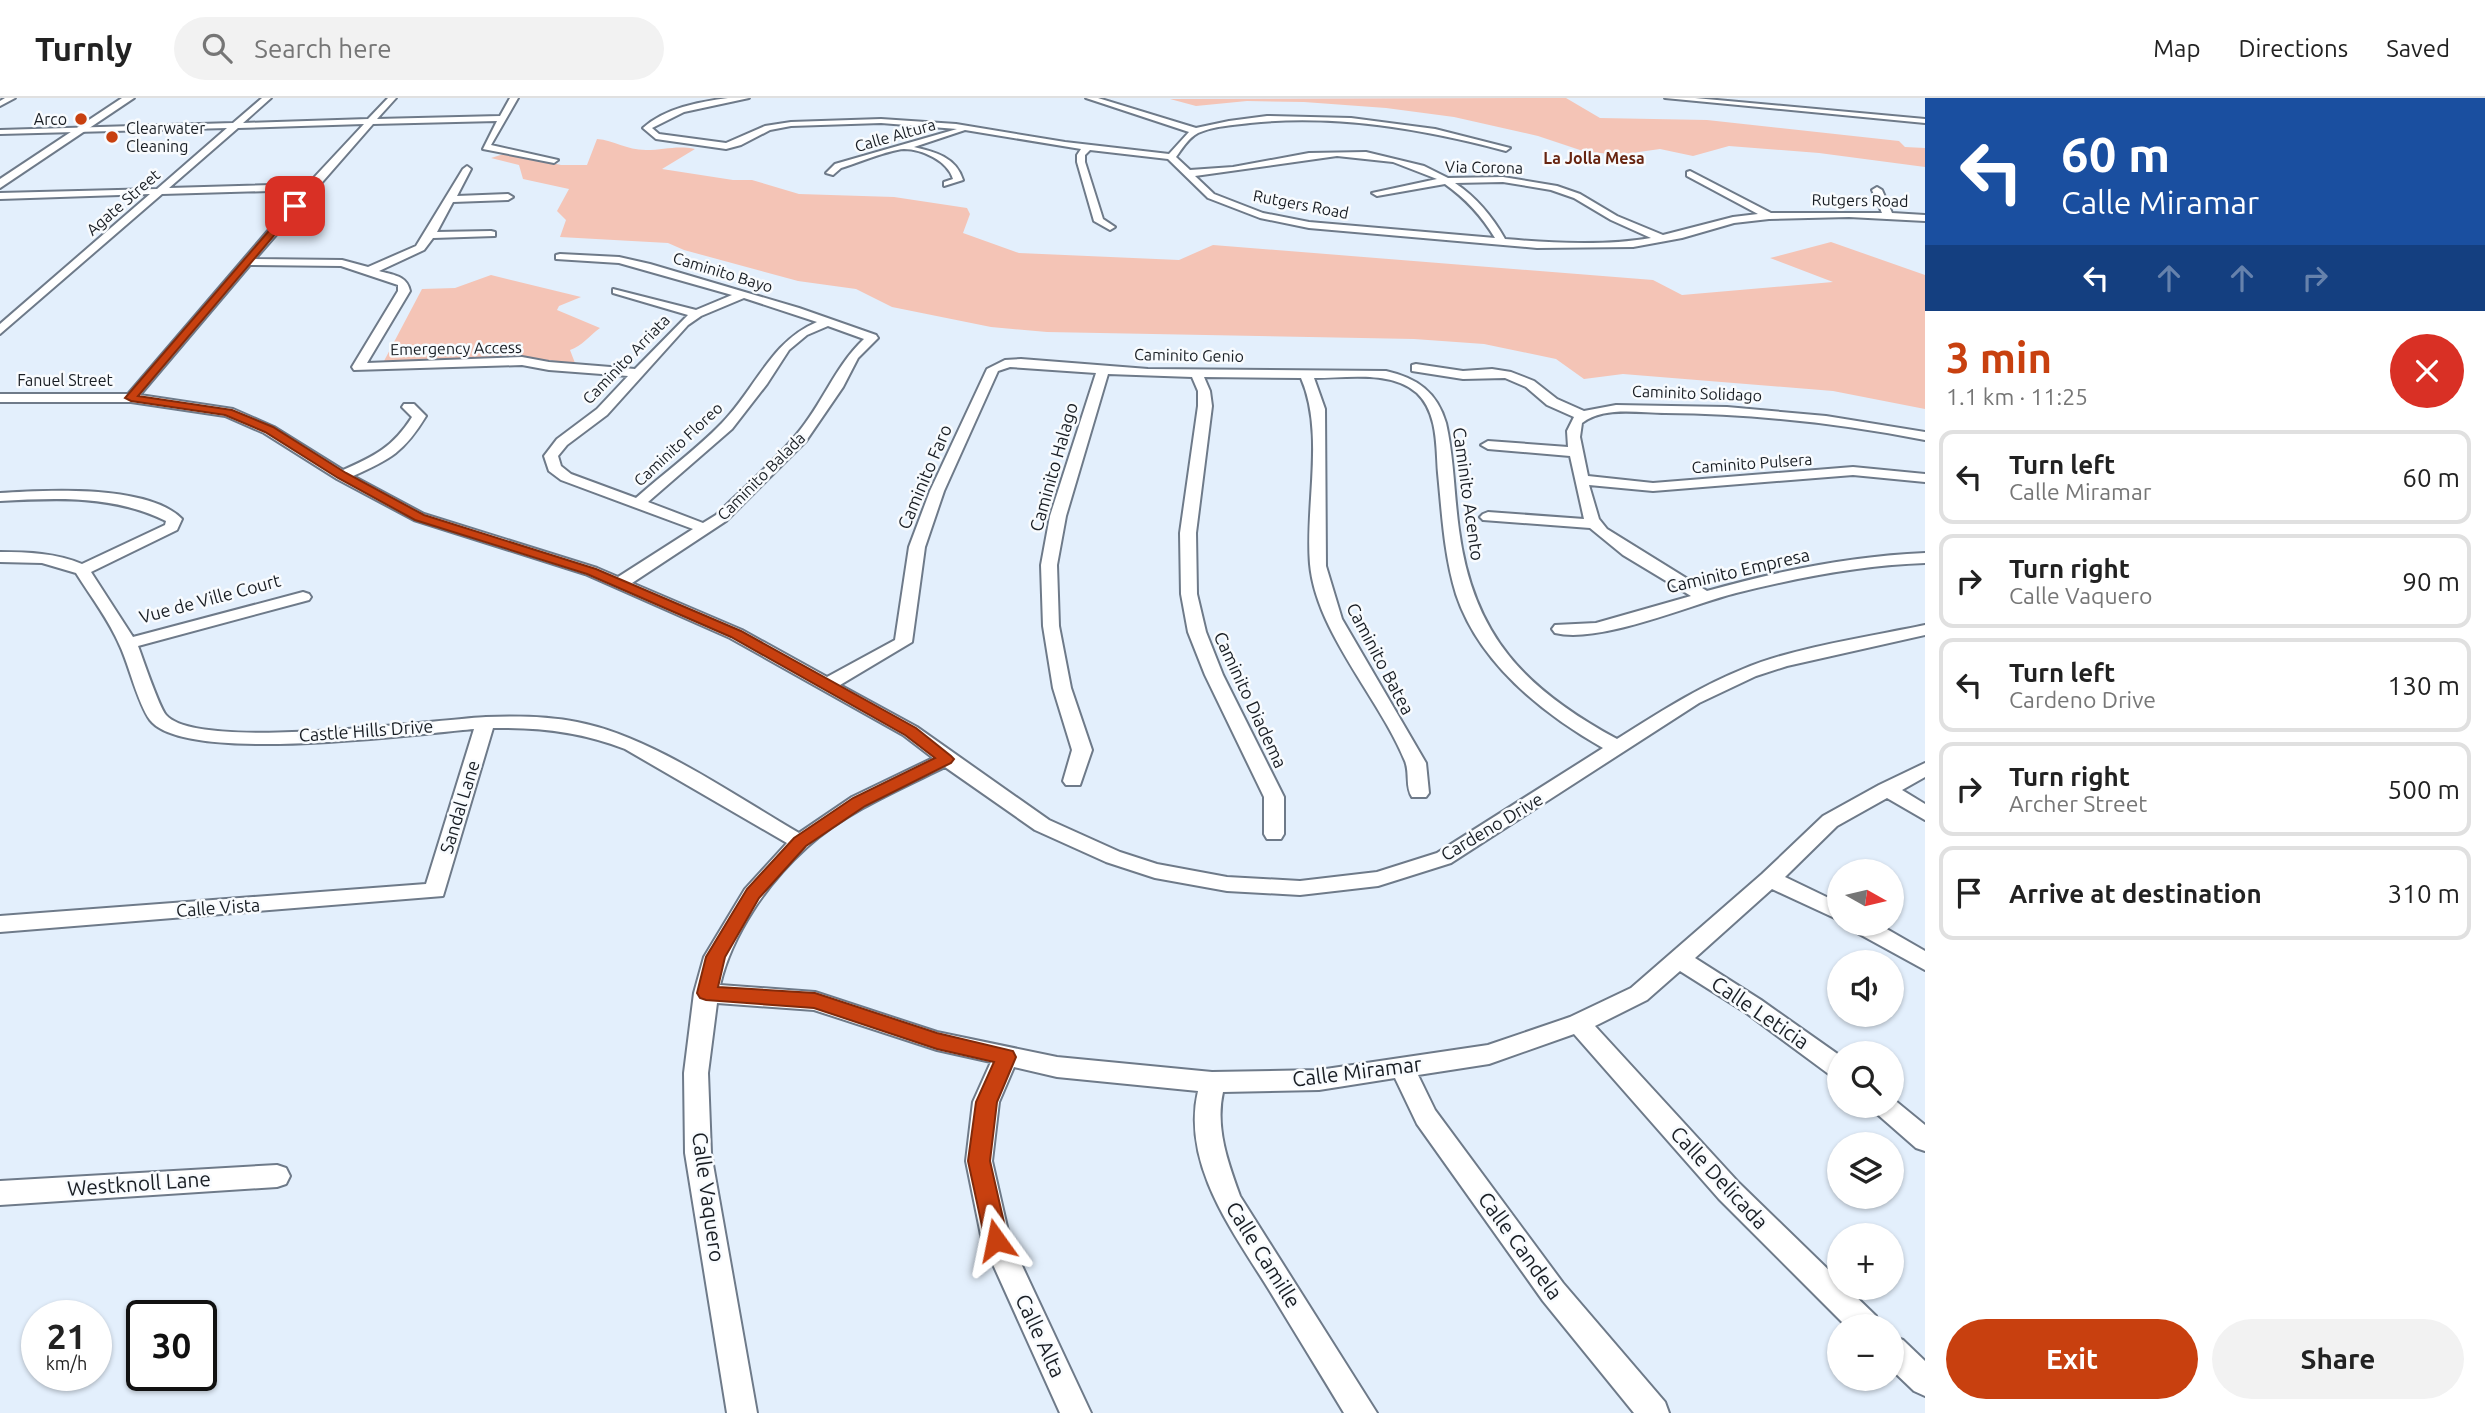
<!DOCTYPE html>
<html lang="en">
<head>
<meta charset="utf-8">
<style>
  :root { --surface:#fff; --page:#f2f2f2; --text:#222; --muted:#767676; --line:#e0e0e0; --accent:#c8400f }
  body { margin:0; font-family:Ubuntu,sans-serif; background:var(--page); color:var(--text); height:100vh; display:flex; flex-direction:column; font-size:26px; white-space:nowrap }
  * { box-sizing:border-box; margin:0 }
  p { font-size:23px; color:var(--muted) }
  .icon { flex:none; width:38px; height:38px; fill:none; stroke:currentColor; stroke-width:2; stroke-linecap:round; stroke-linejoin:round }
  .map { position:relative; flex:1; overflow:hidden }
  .details { display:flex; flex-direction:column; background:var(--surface); width:560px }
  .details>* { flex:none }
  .top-card { background:#1a4fa0; color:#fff; overflow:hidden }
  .needle { width:46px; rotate:98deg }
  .controls { position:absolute; left:1827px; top:761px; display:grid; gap:14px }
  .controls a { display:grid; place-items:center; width:77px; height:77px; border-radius:50%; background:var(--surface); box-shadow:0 2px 5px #0004; font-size:35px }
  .speed { position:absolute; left:21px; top:1202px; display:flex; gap:14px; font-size:35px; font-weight:700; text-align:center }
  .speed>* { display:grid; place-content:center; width:91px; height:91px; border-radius:50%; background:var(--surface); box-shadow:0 2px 5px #0004; line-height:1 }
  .speed small { font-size:18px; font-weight:400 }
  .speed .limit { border:4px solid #111; border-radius:10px; background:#fff; color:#111 }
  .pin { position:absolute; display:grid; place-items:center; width:60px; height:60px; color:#fff; margin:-30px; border-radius:14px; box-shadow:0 4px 10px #0006 }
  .me { position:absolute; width:77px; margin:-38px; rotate:348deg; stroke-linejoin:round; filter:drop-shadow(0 0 5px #0008) }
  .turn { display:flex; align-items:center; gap:24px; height:147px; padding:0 21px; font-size:32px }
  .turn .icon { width:91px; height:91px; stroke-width:2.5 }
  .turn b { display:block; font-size:49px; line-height:60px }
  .lanes { display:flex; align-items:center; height:66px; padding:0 21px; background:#0003; justify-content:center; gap:35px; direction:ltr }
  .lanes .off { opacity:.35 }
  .round { display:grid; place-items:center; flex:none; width:74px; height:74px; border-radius:37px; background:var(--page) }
  .head { display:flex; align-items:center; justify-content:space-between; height:119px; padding:0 21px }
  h1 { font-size:42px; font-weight:600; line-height:52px; color:var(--accent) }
  .primary-button { display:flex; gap:14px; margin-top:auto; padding:14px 21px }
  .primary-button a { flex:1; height:80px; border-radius:42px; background:var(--accent); color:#fff; font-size:28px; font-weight:600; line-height:80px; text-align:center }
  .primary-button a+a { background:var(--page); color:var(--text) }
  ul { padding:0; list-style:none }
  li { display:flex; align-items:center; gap:21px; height:94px; margin:0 14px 10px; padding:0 7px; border:4px solid var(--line); border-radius:14px }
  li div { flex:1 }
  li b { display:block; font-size:26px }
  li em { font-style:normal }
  header { display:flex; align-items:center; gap:42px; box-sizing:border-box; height:98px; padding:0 35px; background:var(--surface); border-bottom:2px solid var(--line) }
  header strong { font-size:33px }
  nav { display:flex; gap:38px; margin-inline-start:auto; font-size:24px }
  .search { width:490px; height:63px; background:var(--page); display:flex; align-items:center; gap:18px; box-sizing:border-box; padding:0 24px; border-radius:38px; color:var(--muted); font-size:26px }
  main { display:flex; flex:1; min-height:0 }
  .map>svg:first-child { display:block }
</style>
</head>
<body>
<header>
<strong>Turnly</strong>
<div class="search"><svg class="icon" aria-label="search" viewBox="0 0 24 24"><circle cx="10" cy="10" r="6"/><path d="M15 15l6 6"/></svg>Search here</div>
<nav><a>Map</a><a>Directions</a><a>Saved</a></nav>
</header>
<main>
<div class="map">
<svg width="1925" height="1315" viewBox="0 0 1925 1315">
  <rect width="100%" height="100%" fill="#e3effc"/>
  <!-- green -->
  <g fill="#f4c4b6">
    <path d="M1566,0L1600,20L1707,22L1899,43L1905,49L1925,50V69L1819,55L1729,48L1693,58L1660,51L1618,57L1583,53L1538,38L1454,19L1386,10L1304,4L1247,3L1196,8L1170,1Z"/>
    <path d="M597,41C614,42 626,52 646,52C664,52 677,47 695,51L662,71L733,82H752L799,96L894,99L967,110L970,116L963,135L1019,155L1179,162L1213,147L1653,182L1682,197L1833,184L1770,160L1831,144L1925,177V311L1833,293L1623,276L1584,281L1556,261L1484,246L1414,241L1047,234L991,229L892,209L856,191L798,183L684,152L668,145L560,139L566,122L557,113L569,91L523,81L519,67L491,60L507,55L561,67H587Z"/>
    <path d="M491,177L581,199L559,208L557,212L600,230C589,238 582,248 570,252L575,265L519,259L459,264L384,263L422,191L455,190Z"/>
  </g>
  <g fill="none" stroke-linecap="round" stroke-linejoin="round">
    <!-- minor casing -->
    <g stroke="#6e7a89" stroke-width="4">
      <g id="minor">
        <path d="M5,0H15L0,8V3Z"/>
        <path d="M262,0H271L243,25L368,21L388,0H396L377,21L500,18L510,0H518L491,47L558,62L554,65L483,51L497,23L373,26L255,161L342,162L368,169L416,148L463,71L467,68L471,71L457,98L508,96L513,99L508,102L453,104L437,134L491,133L495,134V138L433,140L424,152L379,173C392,177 407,177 410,193L367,265L522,259L549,264L635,271L688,217L613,195V191L696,212L732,197L619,165L556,161V157L560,156L619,159L650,166L799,210L876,237L878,240L858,260L843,289L806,343L726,423L632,485L742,532L827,579L895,542L909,449L930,393L987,271L1005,262L1021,261L1148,271L1386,273C1417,280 1437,294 1446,325C1454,360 1454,397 1459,432C1473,538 1525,591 1617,641C1657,616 1698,589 1743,571C1795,549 1869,539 1925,527V537L1787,568L1756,578L1699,605L1451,765L1378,788L1300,797L1227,793L1155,780L1106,764L1035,732L945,669C898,692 846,714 807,749C767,785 732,836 720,887L815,894L937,934L1057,959L1212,974L1319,972L1488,947L1570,919L1631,890L1762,776L1823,718L1879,687L1925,665V679L1902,692L1925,706V722L1887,700L1837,728L1785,779L1839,805V822L1772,791L1695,860L1761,902L1839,957V980L1830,977L1745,914L1680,873L1647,902L1595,928L1739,1085L1839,1182V1190H1847L1876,1218L1880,1228H1846L1719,1101L1574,936L1489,966L1418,977L1435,1012L1563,1185L1665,1304L1669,1315H1634L1543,1203L1417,1026L1395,980L1319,992L1223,994C1215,1030 1228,1065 1240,1098L1377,1315H1344C1320,1275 1295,1235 1271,1195C1234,1135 1181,1067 1198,993L1057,979L1014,969L999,1004L992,1063L1010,1142L1091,1315H1060L982,1142L966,1063L973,1004L991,964L937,952L814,912L717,905L708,975L711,1055L757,1315H727L685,1055L684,975L694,895L704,859L745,791L787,745L625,651C582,634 539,629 493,630L443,798L0,834V818L426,786L474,631C416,636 184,667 150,622C138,606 129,567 120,548C109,522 91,499 76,475L42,465L0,464V454C28,454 56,455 82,466L165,427L166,423C113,397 57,400 0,403V395C45,392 148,386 182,421L177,432L91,474L133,539L303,494L309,496L311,499L309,502L138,548C143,561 159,609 166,617C198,654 431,622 486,619C516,618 547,618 577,624C651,638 733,697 799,735L852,699L933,660L903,637L730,540L585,476L414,422L337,381L264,335L225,318L131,304H0V296H128L303,92L162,96L0,236V226L150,96L0,101V95L157,91L227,30L0,36V32L233,25ZM364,26L308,86L169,90L238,30ZM250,167L341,168L398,187V193L352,269L354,272L522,267L549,272L628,278L597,311L557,341L544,358L549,373L561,382L693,431L618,479L597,470L424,416L353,378C391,361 404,354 426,318L414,306H404L402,309L412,319C393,349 375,358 343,372L274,329L233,311L140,297ZM744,200L817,224C771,243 756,290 722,325C696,352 664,375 636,400L571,376L561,368L558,358L567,347L607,317L688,227L701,218ZM828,228L864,241C835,268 822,307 796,337C772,366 742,391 716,417L703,425L648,404L732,331L767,286L789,252L807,237ZM1010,269L1096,275L1050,418L1041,467L1043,528L1053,590L1072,652L1063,683L1066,687H1080L1092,652L1071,590L1059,528L1057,467L1066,418L1108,276L1192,279L1198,293V308L1180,435L1181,496L1188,534L1205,577L1264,699V736L1267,741H1281L1284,736V699L1223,577L1206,534L1197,496L1196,435L1212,308L1210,293L1204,279L1301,280C1325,335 1305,407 1310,466C1316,534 1380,601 1405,663C1410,675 1405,689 1412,699H1426L1429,695L1426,665L1342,521L1326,468L1325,311L1314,280C1346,280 1391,272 1417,295C1438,315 1436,349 1438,375C1442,415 1444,457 1456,496C1479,565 1542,615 1603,650L1437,755L1377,774L1300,783L1227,779L1157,766L1120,754L1049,722L917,629L840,587L912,544L925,449L944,393L998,273Z"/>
        <path d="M728,0H749L684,14L652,30L659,36L726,45L765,28L791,24L881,21L956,26L1065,44L1169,56L1189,34L1086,0H1098L1196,30L1229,23L1267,18L1351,20L1435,31L1510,50L1506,53C1423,31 1336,16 1250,25C1233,27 1214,28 1198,35C1188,40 1182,51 1176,59L1190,72L1233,69L1309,55L1366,54L1424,68L1448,80L1503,79L1557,88L1580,96L1617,118L1663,137L1733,119L1758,116L1687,78V74L1690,73L1771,115H1882L1872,92L1877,89L1882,92L1892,115L1925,117V123L1849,119L1769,121L1734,125L1682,140L1633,149L1537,150L1309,130L1260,120L1208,100L1168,61L1090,52L1085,57V64L1103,121L1115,129L1110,132L1094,123L1077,64V57L1081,51L965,32L914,49C935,54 956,59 963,82L944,88V84L953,81C948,63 922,51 904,51C888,52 858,65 841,70L833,77L826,75L835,66L957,31L881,25L791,28L770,32L741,47L726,51L656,41L643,30C665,10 699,4 728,0ZM1337,58L1393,64L1437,81L1372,95L1377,98L1445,86C1466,101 1481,117 1495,140L1309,124L1263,115L1214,96L1195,78ZM1503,84L1551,92L1574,100L1611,122L1651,140C1605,148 1552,145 1505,141C1492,118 1477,100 1455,85Z"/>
        <path d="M1665,0H1695L1925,21V25Z"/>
        <path d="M1416,266L1463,273L1492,271L1511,274L1534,283L1557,301L1584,313L1616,307L1727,309L1826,318L1925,334V342C1839,325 1753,316 1665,315C1639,315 1604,308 1582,325L1580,339L1588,378L1653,385L1853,369L1925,376V384L1853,377L1653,393L1589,387L1599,421L1607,431L1707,493C1777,473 1853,458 1925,455V465C1862,467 1796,480 1736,495C1689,507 1600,546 1555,535L1552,531L1555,527L1596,525L1691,498L1623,457L1590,430L1483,422L1480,419L1483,416L1488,414L1584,421L1570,358L1488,351L1481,347L1488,343L1568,349L1567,333L1574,319L1547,307L1526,289L1505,280L1463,281L1412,273V267Z"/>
        <path d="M1849,826H1878L1925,853V872L1852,832Z"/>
        <path d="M1892,1000L1925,1027V1053L1916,1050L1876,1015L1872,1008H1892Z"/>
        <path d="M277,1067L286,1070L290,1078L286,1086L277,1089L0,1107V1083Z"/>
        <path d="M1892,1238L1903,1242L1925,1263V1298L1914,1293L1892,1272Z"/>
      </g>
    </g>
    <!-- major casing -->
    <g stroke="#6e7a89" stroke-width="4">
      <path id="major" d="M122,0H134L0,90V81Z"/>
    </g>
    <!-- minor -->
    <use href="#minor" fill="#fff" fill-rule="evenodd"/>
    <!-- major -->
    <use href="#major" fill="#fff" fill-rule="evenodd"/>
  </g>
  <!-- route -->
  <path fill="#c8400f" stroke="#822a0a" stroke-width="2" d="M292,106L299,108L138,298L232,312L273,329L346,375L424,417L596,471L741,533L916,630L951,658L954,661L951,665L865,708L806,748L759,800L725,859L718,889L815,895L937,935L1013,953L1016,959L997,1004L990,1063L1008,1142L1004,1149L996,1152L988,1149L985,1142L968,1063L976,1004L994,964L937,951L814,910L706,902L700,900L697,895L706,859L747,791L794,740L853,700L935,660L905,637L731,539L587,476L415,422L338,380L265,334L225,317L131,303L125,300Z"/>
  <!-- markers -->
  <g fill="#c8400f" stroke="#f8fbfe" stroke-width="2.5">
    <circle cx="81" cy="21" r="7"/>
    <circle cx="112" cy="39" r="7"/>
  </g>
  <g text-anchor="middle" stroke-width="5" stroke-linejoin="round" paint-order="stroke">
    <!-- far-poi labels -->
    <g font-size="16" fill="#191e24" stroke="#f8fbfe" text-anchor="end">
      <text x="67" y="27">Arco</text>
      <text x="126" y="36" text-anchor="start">Clearwater<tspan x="126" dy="18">Cleaning</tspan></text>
    </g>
    <!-- far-street labels -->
    <g font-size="16" fill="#191e24" stroke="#f8fbfe">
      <text transform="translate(895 37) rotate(-16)" y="6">Calle Altura</text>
      <text transform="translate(1484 69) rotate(1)" y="6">Via Corona</text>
      <text transform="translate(1860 102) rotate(1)" y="6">Rutgers Road</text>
      <text transform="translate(123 104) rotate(-41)" y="6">Agate Street</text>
      <text transform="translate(1301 106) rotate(11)" y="6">Rutgers Road</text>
      <text transform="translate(723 174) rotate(17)" y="6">Caminito Bayo</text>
      <text transform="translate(456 250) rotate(-1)" y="6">Emergency Access</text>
      <text transform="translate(1189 257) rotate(1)" y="6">Caminito Genio</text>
      <text transform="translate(626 261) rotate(-46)" y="6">Caminito Arriata</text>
      <text x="65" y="288">Fanuel Street</text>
      <text transform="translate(1697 295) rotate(2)" y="6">Caminito Solidago</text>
      <text transform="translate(678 346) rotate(-43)" y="6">Caminito Floreo</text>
      <text transform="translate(1752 365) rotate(-4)" y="6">Caminito Pulsera</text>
      <text transform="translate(761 378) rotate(-45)" y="6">Caminito Balada</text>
    </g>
    <!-- far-neighbourhood labels -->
    <g font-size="16" font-weight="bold" fill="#672511" stroke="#f8fbfe">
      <text x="1594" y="66">La Jolla Mesa</text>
    </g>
    <!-- street labels -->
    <g font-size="18" fill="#191e24" stroke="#f8fbfe">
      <text transform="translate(1054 369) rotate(-74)" y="6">Caminito Halago</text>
      <text transform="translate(925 379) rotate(-67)" y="6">Caminito Faro</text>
      <text transform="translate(1468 396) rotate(82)" y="6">Caminito Acento</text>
      <text transform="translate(1738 473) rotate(-13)" y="6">Caminito Empresa</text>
      <text transform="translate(210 501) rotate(-15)" y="6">Vue de Ville Court</text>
      <text transform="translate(1380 561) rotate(62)" y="6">Caminito Batea</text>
      <text transform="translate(1250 602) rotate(65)" y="6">Caminito Diadema</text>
      <text transform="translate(366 633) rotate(-4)" y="6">Castle Hills Drive</text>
      <text transform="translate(460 709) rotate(-73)" y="6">Sandal Lane</text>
      <text transform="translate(1492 729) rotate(-31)" y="6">Cardeno Drive</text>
      <text transform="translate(218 810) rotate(-4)" y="6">Calle Vista</text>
    </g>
    <!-- near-street labels -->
    <g font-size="21" fill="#191e24" stroke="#f8fbfe">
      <text transform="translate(1760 915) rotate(34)" y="7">Calle Leticia</text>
      <text transform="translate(1357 974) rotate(-7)" y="7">Calle Miramar</text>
      <text transform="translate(1719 1080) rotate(47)" y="7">Calle Delicada</text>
      <text transform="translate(139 1086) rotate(-4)" y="7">Westknoll Lane</text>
      <text transform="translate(708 1099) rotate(82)" y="7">Calle Vaquero</text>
      <text transform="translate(1520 1148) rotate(54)" y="7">Calle Candela</text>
      <text transform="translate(1263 1157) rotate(58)" y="7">Calle Camille</text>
      <text transform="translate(1040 1238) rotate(65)" y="7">Calle Alta</text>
    </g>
  </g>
</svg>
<div class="controls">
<a><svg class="needle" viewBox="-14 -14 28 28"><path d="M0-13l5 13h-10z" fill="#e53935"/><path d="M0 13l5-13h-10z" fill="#767676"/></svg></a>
<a><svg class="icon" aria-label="sound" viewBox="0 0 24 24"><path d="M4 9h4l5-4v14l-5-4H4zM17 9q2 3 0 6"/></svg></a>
<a><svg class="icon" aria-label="search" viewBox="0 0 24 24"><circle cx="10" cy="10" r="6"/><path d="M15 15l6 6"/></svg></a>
<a><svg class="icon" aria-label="layers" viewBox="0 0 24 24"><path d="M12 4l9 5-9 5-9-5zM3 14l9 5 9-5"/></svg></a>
<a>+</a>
<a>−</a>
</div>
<div class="speed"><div>21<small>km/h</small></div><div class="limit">30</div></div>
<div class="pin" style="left:295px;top:108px;background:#d93025"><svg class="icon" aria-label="arrive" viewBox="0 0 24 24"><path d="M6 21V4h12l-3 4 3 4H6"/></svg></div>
<svg class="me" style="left:996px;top:1142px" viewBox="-20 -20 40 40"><path d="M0-17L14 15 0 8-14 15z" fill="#c8400f" stroke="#fff" stroke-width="4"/></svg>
</div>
<section class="details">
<div class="top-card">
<div class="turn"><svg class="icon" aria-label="left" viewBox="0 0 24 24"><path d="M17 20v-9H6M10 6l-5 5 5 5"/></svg><div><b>60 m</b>Calle Miramar</div></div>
<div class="lanes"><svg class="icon" aria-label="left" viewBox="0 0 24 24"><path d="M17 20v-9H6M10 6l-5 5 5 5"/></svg><svg class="icon off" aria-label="ahead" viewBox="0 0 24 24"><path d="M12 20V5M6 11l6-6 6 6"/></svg><svg class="icon off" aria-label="ahead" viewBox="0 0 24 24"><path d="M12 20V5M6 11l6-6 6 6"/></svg><svg class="icon off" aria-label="right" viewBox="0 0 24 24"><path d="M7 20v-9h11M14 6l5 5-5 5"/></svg></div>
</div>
<div class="head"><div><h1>3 min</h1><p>1.1 km · 11:25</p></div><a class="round" style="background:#d93025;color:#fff"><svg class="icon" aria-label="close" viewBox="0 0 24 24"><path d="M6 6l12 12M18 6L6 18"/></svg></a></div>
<ul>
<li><svg class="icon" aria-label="left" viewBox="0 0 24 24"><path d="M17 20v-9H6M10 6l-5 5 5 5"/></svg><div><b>Turn left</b><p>Calle Miramar</p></div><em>60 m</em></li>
<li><svg class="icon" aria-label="right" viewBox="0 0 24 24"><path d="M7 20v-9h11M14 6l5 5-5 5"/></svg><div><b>Turn right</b><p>Calle Vaquero</p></div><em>90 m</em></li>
<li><svg class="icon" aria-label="left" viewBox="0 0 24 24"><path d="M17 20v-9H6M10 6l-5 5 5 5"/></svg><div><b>Turn left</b><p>Cardeno Drive</p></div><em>130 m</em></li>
<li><svg class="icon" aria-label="right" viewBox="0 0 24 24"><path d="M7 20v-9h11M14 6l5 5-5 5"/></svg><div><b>Turn right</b><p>Archer Street</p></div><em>500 m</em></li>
<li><svg class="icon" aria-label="arrive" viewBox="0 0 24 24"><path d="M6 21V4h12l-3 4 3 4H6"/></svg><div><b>Arrive at destination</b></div><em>310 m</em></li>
</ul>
<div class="primary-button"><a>Exit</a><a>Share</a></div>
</section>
</main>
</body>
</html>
